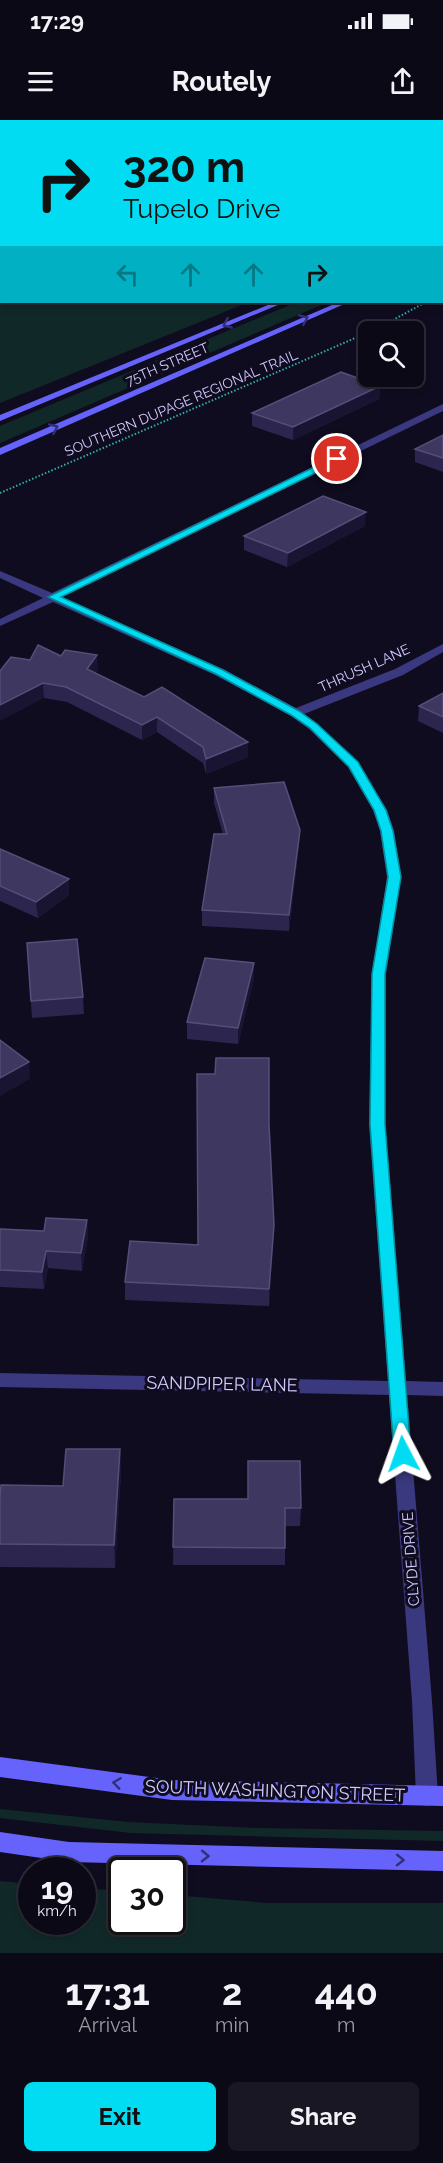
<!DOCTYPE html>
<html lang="en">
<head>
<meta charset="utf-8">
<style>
  :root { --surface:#0c0917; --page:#1a1724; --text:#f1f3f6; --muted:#9a9aa1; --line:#2c2a36; --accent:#02dcf3 }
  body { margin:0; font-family:Raleway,sans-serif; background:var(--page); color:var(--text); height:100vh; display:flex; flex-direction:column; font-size:22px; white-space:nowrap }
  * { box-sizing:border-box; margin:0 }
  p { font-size:20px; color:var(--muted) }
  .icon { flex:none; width:33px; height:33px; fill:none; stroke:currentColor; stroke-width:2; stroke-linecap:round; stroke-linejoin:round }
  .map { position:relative; height:1833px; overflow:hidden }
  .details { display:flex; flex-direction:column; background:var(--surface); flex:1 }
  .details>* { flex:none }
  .guide { position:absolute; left:0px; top:0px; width:444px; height:183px; box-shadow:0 3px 9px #0003,0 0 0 2px var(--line); background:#02dcf3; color:#111; overflow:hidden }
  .controls { position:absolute; left:358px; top:201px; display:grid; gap:12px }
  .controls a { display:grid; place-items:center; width:66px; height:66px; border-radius:9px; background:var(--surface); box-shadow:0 3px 9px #0003,0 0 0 2px var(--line); font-size:30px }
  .speed { position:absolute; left:18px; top:1737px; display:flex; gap:12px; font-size:30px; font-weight:700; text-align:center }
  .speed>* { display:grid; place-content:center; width:78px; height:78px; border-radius:50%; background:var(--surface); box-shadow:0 3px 9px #0003,0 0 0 2px var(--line); line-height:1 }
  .speed small { font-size:15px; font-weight:400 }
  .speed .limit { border:3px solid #111; border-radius:9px; background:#fff; color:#111 }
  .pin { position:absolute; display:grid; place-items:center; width:51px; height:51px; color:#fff; margin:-26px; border:3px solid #fff; border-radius:50%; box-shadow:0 2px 6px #0007 }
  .me { position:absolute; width:66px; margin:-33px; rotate:356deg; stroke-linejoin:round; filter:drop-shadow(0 0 4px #0008) }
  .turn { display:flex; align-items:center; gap:21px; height:126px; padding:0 24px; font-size:27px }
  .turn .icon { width:78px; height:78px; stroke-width:2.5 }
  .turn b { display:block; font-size:42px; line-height:51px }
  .lanes { display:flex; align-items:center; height:57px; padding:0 24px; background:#0003; justify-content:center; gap:30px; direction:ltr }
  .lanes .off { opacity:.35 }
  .eta { display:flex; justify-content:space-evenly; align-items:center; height:102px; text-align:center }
  .eta b { font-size:36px; font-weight:700; line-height:42px }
  .cta { display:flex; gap:12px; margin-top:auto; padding:12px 24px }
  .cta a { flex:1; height:69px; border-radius:9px; background:var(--accent); color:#111; font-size:24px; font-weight:700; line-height:69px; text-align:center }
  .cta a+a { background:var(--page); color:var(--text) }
  .status { display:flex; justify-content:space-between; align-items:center; height:42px; padding:0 30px; background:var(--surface); direction:ltr }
  .status svg { height:16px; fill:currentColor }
  header { display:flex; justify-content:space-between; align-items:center; height:78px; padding:0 24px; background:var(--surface); font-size:27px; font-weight:700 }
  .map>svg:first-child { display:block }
</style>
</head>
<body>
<div class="status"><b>17:29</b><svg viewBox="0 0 49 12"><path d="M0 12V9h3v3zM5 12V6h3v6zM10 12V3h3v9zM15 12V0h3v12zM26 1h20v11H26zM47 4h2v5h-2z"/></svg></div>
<header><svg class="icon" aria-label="menu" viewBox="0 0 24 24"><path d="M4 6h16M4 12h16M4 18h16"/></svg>Routely<svg class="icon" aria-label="share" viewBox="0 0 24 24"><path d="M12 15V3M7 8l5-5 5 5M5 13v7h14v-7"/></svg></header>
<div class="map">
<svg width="443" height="1833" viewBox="0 0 443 1833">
  <rect width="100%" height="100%" fill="#100c1f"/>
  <!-- green -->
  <g fill="#102928">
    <path d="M0,145L2,182H249L0,283Z"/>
    <path d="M297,182H328L0,323V306Z"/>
    <path d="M0,1689L128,1702L257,1708L443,1711V1721L131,1713L0,1698Z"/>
    <path d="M0,1761L31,1764L32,1802H82L83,1768L121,1771L122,1802H172L173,1775L267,1783H443V1833H0Z"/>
  </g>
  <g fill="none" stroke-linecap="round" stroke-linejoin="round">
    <!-- path -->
    <g stroke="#2eafa7" stroke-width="2" stroke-dasharray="1.5 2" stroke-linecap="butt">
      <path d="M225,0L228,2"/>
      <path d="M139,2L144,0"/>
      <path d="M371,212L426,182"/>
      <path d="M0,373L369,212"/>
    </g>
    <!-- minor -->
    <g fill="#3a387e" fill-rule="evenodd">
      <path d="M300,0H308L309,2H301Z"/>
      <rect x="442" y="28" width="1" height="4"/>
      <rect x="442" y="60" width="1" height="4"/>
      <path d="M443,284V291L61,477L223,549L296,588L395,549L443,524V532L403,555L304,594L317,603L357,642L387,690L394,711L401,757L386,854L385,1004L406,1261L443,1262V1276L407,1275L432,1581L438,1676L435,1683L427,1686L419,1683L416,1676L412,1581L389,1275L0,1267V1253L388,1261L369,1004L372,854L387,757L380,711L373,690L348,647L309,609L291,596L215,555L53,482L0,506V499L43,478L0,458V451L52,473Z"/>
    </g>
    <!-- secondary -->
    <g fill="#6663fd" fill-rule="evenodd">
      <rect x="442" y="112" width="1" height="4"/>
      <path d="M443,137V142H442V137Z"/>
      <path d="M275,182H285L0,301V295Z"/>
      <path d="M339,182H349L0,335V328Z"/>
      <path d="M0,1637L172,1660L443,1666V1686L172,1680L0,1657Z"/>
      <path d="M0,1712L69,1722L443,1731V1751L69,1742L0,1732Z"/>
    </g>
  </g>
  <!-- wall -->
  <g fill="#2c254d">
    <path d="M357,0H443V28L442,2H360Z"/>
    <path d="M380,266L379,279L293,320L252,306V293Z"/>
    <path d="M443,315V352L415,342V329Z"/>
    <path d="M365,406L287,447L244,430V416Z"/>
    <path d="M61,536L98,550L95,553L248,637L206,654L203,643L157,612L142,620L67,582L44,578L30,540Z"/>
    <path d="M443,573V613L418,601L419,586Z"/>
    <path d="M214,668L300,710L299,725L289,811L202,806V790L223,714L214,683Z"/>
    <path d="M0,729L69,775L38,798L0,781Z"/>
    <path d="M27,823L83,877L84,894L32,898Z"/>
    <path d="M254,859L238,924L187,919V902Z"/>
    <path d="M269,1004L274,1105L269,1186L125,1180V1162L198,1125Z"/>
    <path d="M87,1100L88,1117L82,1151L48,1148L44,1169L0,1167V1109L44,1111Z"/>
    <path d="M120,1329L121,1352L115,1448L0,1447V1378L63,1366Z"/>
    <path d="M174,1379L301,1388L300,1406H285V1445H173Z"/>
  </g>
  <!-- shaded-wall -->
  <g fill="#1a1433">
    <path d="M380,266L379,279L293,320V307Z"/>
    <path d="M366,392L365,406L287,447L288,433Z"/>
    <path d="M97,535L98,550L88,564L87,549Z"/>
    <path d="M43,563L44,578L0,601V585Z"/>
    <path d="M157,597V612L142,620V605Z"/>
    <path d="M248,622V637L206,654V639Z"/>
    <path d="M300,710L299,725L289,811V795Z"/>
    <path d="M69,759V775L38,798L36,782Z"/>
    <path d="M254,843V859L238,924V908Z"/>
    <path d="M29,942L30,959L0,976V958Z"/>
    <path d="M87,1100L88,1117L82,1151L81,1133Z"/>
    <path d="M274,1105L273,1122L269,1186V1169Z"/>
    <path d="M46,1131L48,1148L44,1169L42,1152Z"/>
    <path d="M120,1329L121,1352L115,1448L114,1425Z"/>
  </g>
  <!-- building -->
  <g fill="#3e3760" stroke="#554e79" stroke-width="1.5">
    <path d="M0,0H105L110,2H2V112L0,111Z"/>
    <path d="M379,0H443V17L442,2H383Z"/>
    <path d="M341,252L380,266L293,307L252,293Z"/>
    <path d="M443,315V338L415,329Z"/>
    <path d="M323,376L366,392L288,433L244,416Z"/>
    <path d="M38,525L61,536L65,530L97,535L87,549L144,577L162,567L248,622L206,639L203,627L157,597L142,605L66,567L43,563L0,585V551L11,537L30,540Z"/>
    <path d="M443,573V597L419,586Z"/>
    <path d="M284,662L300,710L289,795L202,790L214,714H227L214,668Z"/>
    <path d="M0,729L69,759L36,782L0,766Z"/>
    <path d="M77,819L83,877L31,881L27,823Z"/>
    <path d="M205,838L254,843L238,908L187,902Z"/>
    <path d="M0,920L29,942L0,958Z"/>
    <path d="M216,938H269V1004L274,1105L269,1169L125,1162L130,1121L198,1125L197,954H215Z"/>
    <path d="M46,1098L87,1100L81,1133L46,1131L42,1152L0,1150V1109L44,1111Z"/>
    <path d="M66,1329H120L114,1425L0,1424V1378L1,1365L63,1366Z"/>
    <path d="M248,1341H300L301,1388H285V1428L173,1427L174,1379H248Z"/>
  </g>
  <!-- one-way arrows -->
  <defs><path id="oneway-chevron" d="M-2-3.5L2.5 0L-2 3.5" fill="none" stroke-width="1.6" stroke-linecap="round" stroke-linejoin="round" transform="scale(1.5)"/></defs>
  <g stroke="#322f78">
    <use href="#oneway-chevron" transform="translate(304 199) rotate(-23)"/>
    <use href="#oneway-chevron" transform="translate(227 204) rotate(157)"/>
    <use href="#oneway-chevron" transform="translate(54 308) rotate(-24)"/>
    <use href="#oneway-chevron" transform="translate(117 1663) rotate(-172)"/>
    <use href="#oneway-chevron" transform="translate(205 1736) rotate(1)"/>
    <use href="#oneway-chevron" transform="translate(400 1740) rotate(1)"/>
  </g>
  <!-- route -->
  <path fill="#02dcf3" stroke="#018f9e" stroke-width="1.5" d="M337,336L340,337V341L61,477L223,550L299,591L317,604L358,642L386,690L393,711L401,757L385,854V1004L411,1334L409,1339L403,1340L397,1339L394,1334L370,1004L372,854L388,757L381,711L374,690L349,647L310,608L291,595L216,554L48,477Z"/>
  <g text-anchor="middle" stroke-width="6" stroke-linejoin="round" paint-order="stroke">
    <!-- far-street labels -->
    <g font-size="14" fill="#d1cbfe" stroke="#100c1f">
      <text transform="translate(167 244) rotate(-23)" y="5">75TH STREET</text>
      <text transform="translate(181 283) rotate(-23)" y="5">SOUTHERN DUPAGE REGIONAL TRAIL</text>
      <text transform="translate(364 548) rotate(-24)" y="5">THRUSH LANE</text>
    </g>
    <!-- street labels -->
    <g font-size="15" fill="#d1cbfe" stroke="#100c1f">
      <text transform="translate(411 1439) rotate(-94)" y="5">CLYDE DRIVE</text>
    </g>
    <!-- near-street labels -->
    <g font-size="18" fill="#d1cbfe" stroke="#100c1f">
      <text transform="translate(222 1264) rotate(1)" y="6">SANDPIPER LANE</text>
      <text transform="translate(275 1671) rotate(2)" y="6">SOUTH WASHINGTON STREET</text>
    </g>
  </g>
</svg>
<div class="controls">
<a><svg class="icon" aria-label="search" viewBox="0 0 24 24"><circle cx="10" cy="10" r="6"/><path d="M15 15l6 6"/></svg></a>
</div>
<div class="speed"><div>19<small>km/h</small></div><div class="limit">30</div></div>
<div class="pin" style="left:337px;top:339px;background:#d93025"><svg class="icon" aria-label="arrive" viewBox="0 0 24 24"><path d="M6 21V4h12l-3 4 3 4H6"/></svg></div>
<svg class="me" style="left:403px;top:1334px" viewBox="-20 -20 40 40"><path d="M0-17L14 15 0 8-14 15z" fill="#02dcf3" stroke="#fff" stroke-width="4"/></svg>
<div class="guide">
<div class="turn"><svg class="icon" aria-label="right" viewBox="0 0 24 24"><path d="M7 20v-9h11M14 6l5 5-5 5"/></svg><div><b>320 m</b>Tupelo Drive</div></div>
<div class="lanes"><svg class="icon off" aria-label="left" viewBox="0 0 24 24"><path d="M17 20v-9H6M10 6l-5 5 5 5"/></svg><svg class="icon off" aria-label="ahead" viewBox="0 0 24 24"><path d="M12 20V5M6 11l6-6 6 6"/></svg><svg class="icon off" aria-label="ahead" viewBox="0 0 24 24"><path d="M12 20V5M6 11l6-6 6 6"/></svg><svg class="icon" aria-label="right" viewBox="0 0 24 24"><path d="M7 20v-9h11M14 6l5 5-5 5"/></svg></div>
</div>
</div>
<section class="details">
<div class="eta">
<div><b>17:31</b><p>Arrival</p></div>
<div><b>2</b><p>min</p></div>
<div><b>440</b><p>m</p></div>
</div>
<div class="cta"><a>Exit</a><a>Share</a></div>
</section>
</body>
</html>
